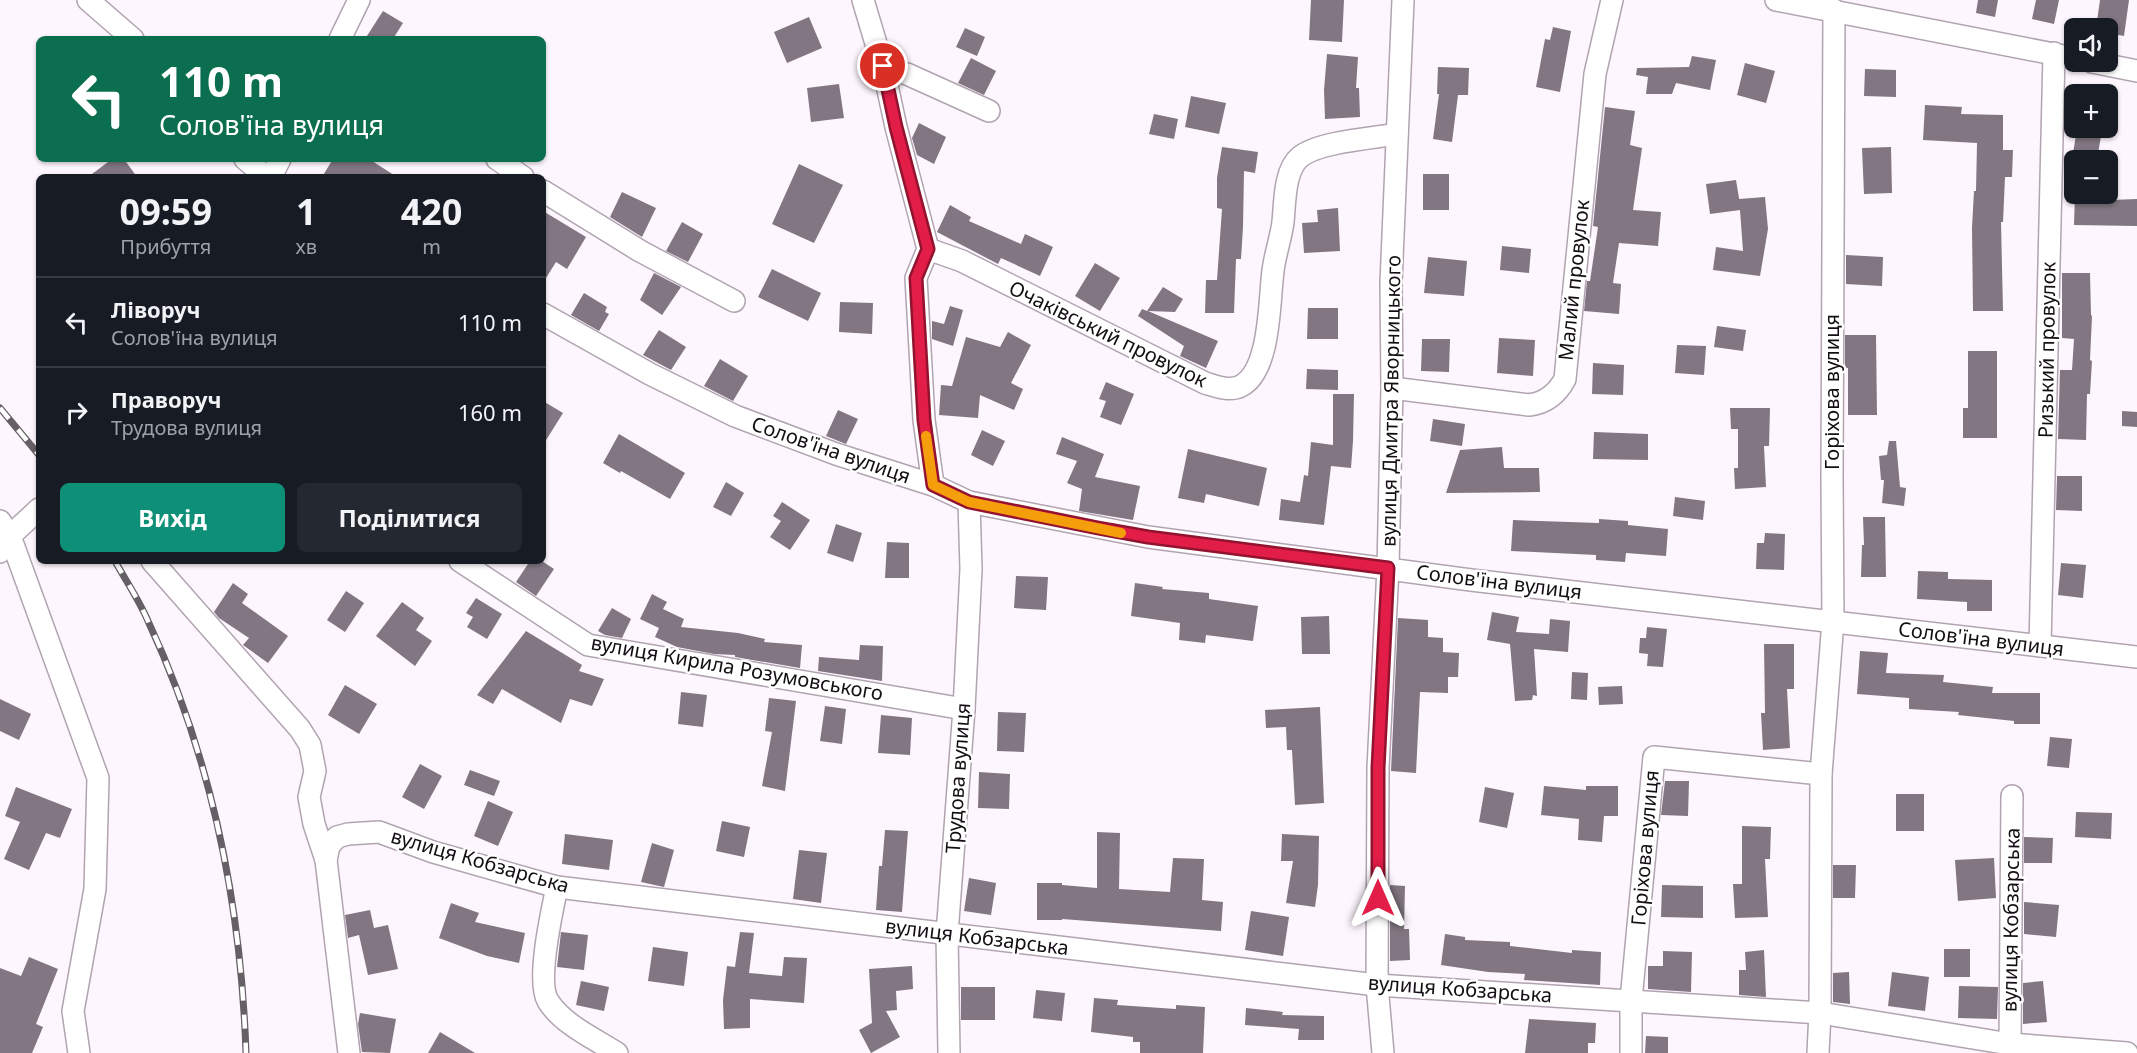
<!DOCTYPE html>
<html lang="uk">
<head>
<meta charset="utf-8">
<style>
  :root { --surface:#171b24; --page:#242831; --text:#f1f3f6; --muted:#9ea1a6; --line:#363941; --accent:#0d9077 }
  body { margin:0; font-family:"Noto Sans",sans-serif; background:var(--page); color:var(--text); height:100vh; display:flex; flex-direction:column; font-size:22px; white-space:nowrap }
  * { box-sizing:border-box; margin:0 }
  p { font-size:20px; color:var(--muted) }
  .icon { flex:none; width:33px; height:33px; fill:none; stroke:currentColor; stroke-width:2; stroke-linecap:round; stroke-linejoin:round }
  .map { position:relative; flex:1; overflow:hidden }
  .panel { position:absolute; left:36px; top:174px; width:510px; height:390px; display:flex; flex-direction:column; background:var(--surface); border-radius:9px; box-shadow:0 2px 4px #0004 }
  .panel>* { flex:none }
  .guide { position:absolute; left:36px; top:36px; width:510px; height:126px; border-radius:9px; box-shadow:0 2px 4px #0004; background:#0b6e4f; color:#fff; overflow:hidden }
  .fabs { position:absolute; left:2064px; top:18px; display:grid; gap:12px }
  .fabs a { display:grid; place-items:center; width:54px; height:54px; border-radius:9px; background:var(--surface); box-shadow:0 2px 4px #0004; font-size:30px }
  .pin { position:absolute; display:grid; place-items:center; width:51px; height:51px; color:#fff; margin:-26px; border:3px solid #fff; border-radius:50%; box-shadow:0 2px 6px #0007 }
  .me { position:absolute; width:66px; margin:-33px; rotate:0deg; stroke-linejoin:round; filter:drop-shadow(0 0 4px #0008) }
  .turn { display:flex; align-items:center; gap:21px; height:126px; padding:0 24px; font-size:27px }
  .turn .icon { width:78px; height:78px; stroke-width:2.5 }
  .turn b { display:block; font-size:42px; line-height:51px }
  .eta { display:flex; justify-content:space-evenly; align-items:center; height:102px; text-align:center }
  .eta b { font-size:36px; font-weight:700; line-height:42px }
  .primary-button { display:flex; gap:12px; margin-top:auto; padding:12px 24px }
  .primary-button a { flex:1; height:69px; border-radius:9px; background:var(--accent); color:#fff; font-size:24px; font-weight:700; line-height:69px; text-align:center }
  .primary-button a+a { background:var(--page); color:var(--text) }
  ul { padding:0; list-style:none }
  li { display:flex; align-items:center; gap:18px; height:90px; padding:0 24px; border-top:2px solid var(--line) }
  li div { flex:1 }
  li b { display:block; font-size:22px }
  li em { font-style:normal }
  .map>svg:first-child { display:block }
</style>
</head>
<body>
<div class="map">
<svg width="2137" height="1053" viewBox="0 0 2137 1053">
  <rect width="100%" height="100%" fill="#fef6fe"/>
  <!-- building -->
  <g fill="#817681">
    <path d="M1311,0H1344L1342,42L1309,40Z"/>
    <path d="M1978,0H1998L1995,17L1976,13Z"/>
    <path d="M2036,0H2059L2054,24L2032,19Z"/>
    <path d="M2100,0H2129L2124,36L2108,33V28H2096Z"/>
    <path d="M383,11L403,23L393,39H365Z"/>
    <path d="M809,17L822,48L787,63L774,32Z"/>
    <path d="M1553,27L1571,31L1560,92L1536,87L1545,39L1550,40Z"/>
    <path d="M965,28L985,37L977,56L956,47Z"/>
    <path d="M1327,54L1358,57L1356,88H1359L1360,117L1325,119L1324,90Z"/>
    <path d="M1692,56L1716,60L1710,90L1676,83L1672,94H1646L1648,77L1636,75L1637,68L1689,67Z"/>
    <path d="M971,58L996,71L984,95L958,83Z"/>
    <path d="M1745,63L1775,71L1766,103L1737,95Z"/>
    <path d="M1438,67L1469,68L1468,95H1458L1452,142L1433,139L1439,94H1437Z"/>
    <path d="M1865,69L1896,70V97L1864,96Z"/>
    <path d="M839,84L844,118L811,122L807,88Z"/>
    <path d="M1191,96L1226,103L1219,134L1185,127Z"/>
    <path d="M1925,105L1962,107L1961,114L2003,115V150H2013L2012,177H2005L2003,222H2001L2003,311H1973L1972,228L1974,191H1976L1977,143L1923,140Z"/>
    <path d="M1605,107L1635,111L1630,145L1642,148L1633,210L1661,212L1658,246L1619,243L1613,283L1621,284L1619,314L1584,311L1587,281H1590L1598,227L1593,226Z"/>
    <path d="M1154,114L1178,119L1174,139L1149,134Z"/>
    <path d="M919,123L946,137L934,164L917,155L912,138Z"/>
    <path d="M2077,128L2102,130L2097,160H2072Z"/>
    <path d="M1222,147L1258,152L1255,173L1244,171L1243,227L1241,259H1236L1234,313H1205L1206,280H1217L1222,209L1217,208V178Z"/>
    <path d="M1891,147L1892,193L1864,194L1862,148Z"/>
    <path d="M112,159H124L137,177H88Z"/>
    <path d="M333,159H369L397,177H322Z"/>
    <path d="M799,164L843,185L814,243L772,224Z"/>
    <rect x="1423" y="174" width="26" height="36"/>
    <path d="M1736,180L1740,204L1739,199L1765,197L1768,229L1760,276L1713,270L1716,247L1743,251L1740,210L1710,214L1706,184Z"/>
    <path d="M622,192L656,208L642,237L610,217Z"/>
    <path d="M2075,194H2112L2111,200L2137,199V226L2074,225Z"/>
    <path d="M950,205L971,217L969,221L1021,244L1025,234L1053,247L1040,276L1001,258L998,264L937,232Z"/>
    <path d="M1338,208L1340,251L1304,253L1302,223L1318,222L1317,210Z"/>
    <path d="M543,211L586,237L567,269L556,262L543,283Z"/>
    <path d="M682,222L703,234L688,262L666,251Z"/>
    <path d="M1502,246L1531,249L1529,273L1500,270Z"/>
    <path d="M1846,255L1883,257L1882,286L1846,284Z"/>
    <path d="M1428,257L1467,261L1464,296L1424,293Z"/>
    <path d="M1095,263L1120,278L1100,311L1075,296Z"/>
    <path d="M772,269L821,293L808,321L758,297Z"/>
    <path d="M654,273L681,287L662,315L640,300Z"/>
    <path d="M2062,273H2090L2091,315L2092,316L2090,360L2092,361L2090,394H2087L2086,440L2058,439L2060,370H2072L2074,339L2062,338Z"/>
    <path d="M1163,287L1183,299L1175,312L1148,311L1218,341L1206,368L1180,356L1184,346L1138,316L1142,309L1147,311Z"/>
    <path d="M584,293L607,307L605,312L609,314L599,331L571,315Z"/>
    <path d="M840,302L873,303L872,334L839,332Z"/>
    <path d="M950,306L963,310L953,346L932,339V321L944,324Z"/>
    <path d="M1308,308H1338V339H1307Z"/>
    <path d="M1717,326L1746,330L1743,351L1714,347Z"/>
    <path d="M659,330L686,347L671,370L643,355Z"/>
    <path d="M1008,332L1031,345L1011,383L1023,389L1014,410L980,395L978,418L939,415L941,385L952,386L966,337L1000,347Z"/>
    <path d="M1845,335H1876L1877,415H1848V368H1845Z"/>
    <path d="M1499,338L1535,340L1533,376L1497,373Z"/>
    <path d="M1422,339H1450L1449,372L1421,371Z"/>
    <path d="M1677,345L1706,346L1704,375L1675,373Z"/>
    <path d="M1968,351H1997V438H1963V408H1968Z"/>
    <path d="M720,359L748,376L733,401L704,386Z"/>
    <path d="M1593,363L1624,365L1623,395L1592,394Z"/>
    <path d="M1307,369L1338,370V390L1306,389Z"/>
    <path d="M1106,382L1134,394L1121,425L1100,417L1106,401L1099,399Z"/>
    <path d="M1333,394H1354L1353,441L1351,468L1331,466L1324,525L1279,520L1281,499L1300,502L1304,475L1308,476L1311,442L1333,445Z"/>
    <path d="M543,401L563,413L543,445Z"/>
    <path d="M1730,408H1770L1769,446H1764L1766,487L1735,489L1734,468H1738V429H1731Z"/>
    <path d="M838,410L858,419L846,444L826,436Z"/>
    <path d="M2122,411L2137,412V427L2122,426Z"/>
    <path d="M1433,419L1465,424L1462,446L1430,441Z"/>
    <path d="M982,430L1005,441L993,466L971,455Z"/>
    <path d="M1594,432L1648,434V460L1593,459Z"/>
    <path d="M619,434L685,473L670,499L621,471L620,473L603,463Z"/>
    <path d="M1062,437L1104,454L1095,477L1140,486L1133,520L1079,511L1082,489L1067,483L1077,461L1056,454Z"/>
    <path d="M1889,441H1896L1900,487L1906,488L1904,506L1882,503L1884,480H1881L1879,456L1887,455Z"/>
    <path d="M1502,447L1504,468H1539L1540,492L1446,493L1460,450Z"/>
    <path d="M1188,449L1267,468L1259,506L1206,494L1204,503L1178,498Z"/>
    <path d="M2057,476H2082V511L2056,510Z"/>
    <path d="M726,482L744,493L731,516L713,507Z"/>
    <path d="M1675,497L1705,501L1703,520L1673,516Z"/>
    <path d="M782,502L810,520L790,550L770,537L781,521L773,516Z"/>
    <path d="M1863,517H1885L1886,577H1861L1862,545H1864Z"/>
    <path d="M1599,519L1628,521V525L1668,529L1666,556L1626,553L1625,562L1596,560V555L1511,551L1513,520L1599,523Z"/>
    <path d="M836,524L862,533L853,562L827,553Z"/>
    <path d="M1765,533L1785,534L1784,570L1756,569L1757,543H1764Z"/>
    <path d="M887,542L909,543V578H885Z"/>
    <path d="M530,561H542L554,569L536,596L516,582Z"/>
    <path d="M2061,563L2086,565L2083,598L2058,595Z"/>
    <path d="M1918,571L1948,572V579L1992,580V611H1967V602L1917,599Z"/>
    <path d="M1016,576L1048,577L1046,610L1014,608Z"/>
    <path d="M233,583L248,594L242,603L288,636L268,663L243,645L249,638L219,618L214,612Z"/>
    <path d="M1135,583L1163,587L1162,589L1209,593V599L1258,606L1253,641L1206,635L1205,643L1179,640L1180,623L1131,616Z"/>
    <path d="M346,591L364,603L345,632L327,620Z"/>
    <path d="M652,594L667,602L663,609L684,619L681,627L738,633L765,639L764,642L802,645L800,668L735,657V655L714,654L677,647L655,637L659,628L640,619Z"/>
    <path d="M476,598L502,614L487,639L467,627L473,617L466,613Z"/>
    <path d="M402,602L424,618L416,630L432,641L415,666L376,636Z"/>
    <path d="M612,608L631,619L622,638L605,635L598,631Z"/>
    <path d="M1492,612L1519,617L1516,632L1549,634L1550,619L1570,621L1568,652L1534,649L1537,696L1533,695L1532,700L1515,701L1510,644L1487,640Z"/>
    <path d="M1329,616L1330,654H1302L1301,617Z"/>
    <path d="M1398,618L1428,620V637L1443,638V652L1459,653L1458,677H1448V693L1420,692L1416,773L1391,771Z"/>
    <path d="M1647,627L1667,629L1663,667L1647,666L1648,654L1639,653L1640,638H1646Z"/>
    <path d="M526,631L582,665L579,671L604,679L592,706L570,699L561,723L502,689L493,704L477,695Z"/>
    <path d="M1764,644H1794V689H1787L1790,748L1763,750L1761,713H1765Z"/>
    <path d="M860,645L883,646L882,681L818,671L819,657L859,660Z"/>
    <path d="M1860,651L1888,653L1886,673L1944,675L1943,682L1993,687L1992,693H2040V724H2014V721L1958,715L1959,712L1909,709V698L1857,694Z"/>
    <path d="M1572,672L1588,673L1587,700L1571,699Z"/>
    <path d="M345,685L377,704L359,734L328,715Z"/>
    <path d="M1622,686L1623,704L1599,705L1598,687Z"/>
    <path d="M681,692L707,695L703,727L678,724Z"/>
    <path d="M769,698L796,701L785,791L762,786L772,732L765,731Z"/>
    <path d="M0,699L31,714L19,740L0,731Z"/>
    <path d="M825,706L846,709L842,744L820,741Z"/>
    <path d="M1320,707L1324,803L1295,805L1292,750H1287L1286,727L1266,728L1265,710Z"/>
    <path d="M998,712L1026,713L1024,752L997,751Z"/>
    <path d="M881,715L912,718L910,755L878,753Z"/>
    <path d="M2050,737L2072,739L2069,768L2047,766Z"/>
    <path d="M420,764L442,776L424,809L402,797Z"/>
    <path d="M470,770L500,781L494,796L464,785Z"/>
    <path d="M979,772L1010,774L1009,809L978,808Z"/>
    <path d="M1665,781H1689L1688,816L1661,815Z"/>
    <path d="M1544,786L1586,790V786H1618V816H1604L1602,842L1578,840L1579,819L1541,815Z"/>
    <path d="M16,787L72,809L60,838L46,833L29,870L4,859L20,822L5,816Z"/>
    <path d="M1485,787L1514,793L1507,828L1479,822Z"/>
    <rect x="1896" y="794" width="28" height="37"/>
    <path d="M488,801L513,812L498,846L474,836Z"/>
    <path d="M2076,812L2112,813L2111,839L2075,837Z"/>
    <path d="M722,821L750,827L744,857L716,851Z"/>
    <path d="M1742,826L1771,827L1770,859H1765L1768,917L1735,918L1733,884H1742Z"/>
    <path d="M885,830L908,831L902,912L876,910L879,866H882Z"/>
    <path d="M1097,832L1120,833L1119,889L1170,892L1173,858L1204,859L1202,900L1223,902L1221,931L1062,919V920H1037V883H1062V885L1097,888Z"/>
    <path d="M565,834L613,840L609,870L562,864Z"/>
    <path d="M1282,834L1319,836L1318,885L1315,907L1286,903L1293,861H1281Z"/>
    <path d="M2024,837L2053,838L2052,863H2024Z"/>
    <path d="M652,843L674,850L664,887L641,882Z"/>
    <path d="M799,850L827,853L821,903L793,899Z"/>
    <path d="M1994,858L1996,898L1958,901L1955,860Z"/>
    <path d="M1833,865H1856L1855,898H1833Z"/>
    <path d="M969,878L996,883L991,915L964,911Z"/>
    <path d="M1390,885L1405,886L1404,929H1409L1410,960L1390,961Z"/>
    <path d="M1662,885L1703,886V918L1661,917Z"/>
    <path d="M2024,902L2059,905L2056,937L2024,934Z"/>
    <path d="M451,903L479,913L475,922L525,933L519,963L487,956L439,938Z"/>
    <path d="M370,910L374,928L388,925L398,969L368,975L359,935L348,938L345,915Z"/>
    <path d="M1251,911L1289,917L1283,956L1245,950Z"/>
    <path d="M561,932L588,935L584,970L557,967Z"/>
    <path d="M740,932L754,933L749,973L782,976L784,957L807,958L804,1003L750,999V1028L724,1029L723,1000L727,966L735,967Z"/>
    <path d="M1445,934L1465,937V940L1510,942V946L1572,953V950L1601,952L1600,985L1524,980L1525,974L1488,972L1441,965Z"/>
    <path d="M653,947L688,952L684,986L648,981Z"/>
    <rect x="1944" y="949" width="26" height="28"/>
    <path d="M1764,950L1766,997L1739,995V970H1746L1745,952Z"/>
    <path d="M1663,951L1692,952L1691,992L1648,989V966H1663Z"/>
    <path d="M29,957L58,969L36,1024L43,1027L32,1053H0V968L21,976Z"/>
    <path d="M912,966L913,989L896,991L897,1010L886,1011L900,1037L871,1053L859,1030L872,1023L869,969Z"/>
    <path d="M1849,972L1850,1004L1833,1002V973Z"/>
    <path d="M1892,972L1929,977L1925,1011L1888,1006Z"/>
    <path d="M581,981L609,987L604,1011L576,1005Z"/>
    <path d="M2043,981L2047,1022L2023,1024V983Z"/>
    <path d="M1959,986L1998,987L1997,1019L1958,1018Z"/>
    <rect x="961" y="987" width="34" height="33"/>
    <path d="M1036,990L1065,993L1062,1021L1033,1018Z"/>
    <path d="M1094,998L1118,1000L1117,1005L1176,1009V1005L1205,1007L1203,1053H1140V1042H1133V1037L1091,1032Z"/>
    <path d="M1246,1008L1283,1012L1282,1015L1324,1016V1040H1298L1299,1029L1245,1025Z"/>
    <path d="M360,1013L396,1019L390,1053L362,1052L358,1024Z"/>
    <path d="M1529,1019L1596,1023L1595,1043H1588V1053H1525Z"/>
    <path d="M440,1032L475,1053H428Z"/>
    <path d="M1646,1036L1668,1037V1053H1645Z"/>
  </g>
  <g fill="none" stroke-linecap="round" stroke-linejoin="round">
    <!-- minor casing -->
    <g stroke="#b1a4b1" stroke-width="24">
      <g id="minor">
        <path d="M88,0L133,39"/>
        <path d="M863,0L883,67L896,127L928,249L916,278L924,420L933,485"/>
        <path d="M1776,0L2074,58"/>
        <path d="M340,39L359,0"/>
        <path d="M2092,62L2137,71"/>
        <path d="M883,67L907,74L989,111"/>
        <path d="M245,159L266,177"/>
        <path d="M497,159L523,177"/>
        <path d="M271,177L280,159"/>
        <path d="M543,191L640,251L734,301"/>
        <path d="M928,249L962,261L1205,383C1216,386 1229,392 1241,386C1271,370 1269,300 1273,271C1275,254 1281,238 1283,222C1285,203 1284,170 1300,157C1318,142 1373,138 1397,134"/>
        <path d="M543,314L650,374L735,416L836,454L933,485L969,502L1148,537L1471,580L2137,657"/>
        <path d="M1392,388L1529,405C1546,403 1557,394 1565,379L1595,74L1612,0"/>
        <path d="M0,521L10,536L98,778L95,889L73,1011L79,1053"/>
        <path d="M0,552L10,536L39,509"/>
        <path d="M152,561L300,729L310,745L315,771L309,797L314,824L326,860L329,846L337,837L348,834L379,832L433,852L557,887L1377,985L1820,1013L2010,1044L2127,1053"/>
        <path d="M460,561L588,645L964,709"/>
        <path d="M2040,646L2054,53"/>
        <path d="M326,860L349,1053"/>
        <path d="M557,887C552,911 536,981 548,1001C562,1024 595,1039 617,1053"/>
        <path d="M2010,1044L2012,796"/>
        <path d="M949,1053L947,934L964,709L971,569L969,502"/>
        <path d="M1383,1053L1377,985L1378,768L1388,568L1392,388L1391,283L1403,0"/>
        <path d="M1631,1053V1000L1654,757L1821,774"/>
        <path d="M1818,1053L1820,1013L1821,774L1833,621L1832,478L1834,10"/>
      </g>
    </g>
    <!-- minor -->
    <use href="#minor" stroke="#fff" stroke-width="21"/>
    <!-- rail casing -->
    <g stroke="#666066" stroke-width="7">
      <g id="rail">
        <path d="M0,408L39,455"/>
        <path d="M115,561C126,581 139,600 148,621C211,756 241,904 246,1053"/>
      </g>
    </g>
    <!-- rail -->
    <use href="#rail" stroke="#fff" stroke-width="4.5" stroke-dasharray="14" stroke-linecap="butt"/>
  </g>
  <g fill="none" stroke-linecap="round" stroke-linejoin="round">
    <!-- route casing -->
    <g stroke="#92132f" stroke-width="15">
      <path id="route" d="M883,66L896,127L928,249L916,278L924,420L933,485L969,502L1098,528L1148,537L1388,568L1378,768V898"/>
    </g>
    <!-- route -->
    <use href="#route" stroke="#e11d48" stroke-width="10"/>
    <!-- slow -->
    <path stroke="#f59e0b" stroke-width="10" d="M926,436L933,485L969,502L1121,533"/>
  </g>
  <g text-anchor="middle" stroke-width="5" stroke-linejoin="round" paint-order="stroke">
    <!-- street labels -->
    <g font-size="20" fill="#130e13" stroke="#fff">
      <text transform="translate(1574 280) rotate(-84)" y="7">Малий провулок</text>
      <text transform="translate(1108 334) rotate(26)" y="7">Очаківський провулок</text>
      <text transform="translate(2047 350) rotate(-89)" y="7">Ризький провулок</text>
      <text transform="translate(1832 392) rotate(-90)" y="7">Горіхова вулиця</text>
      <text transform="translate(1391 401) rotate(-89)" y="7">вулиця Дмитра Яворницького</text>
      <text transform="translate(831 450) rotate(19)" y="7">Солов'їна вулиця</text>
      <text transform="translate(1499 582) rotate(7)" y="7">Солов'їна вулиця</text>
      <text transform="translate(1981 639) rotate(7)" y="7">Солов'їна вулиця</text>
      <text transform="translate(737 668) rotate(10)" y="7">вулиця Кирила Розумовського</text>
      <text transform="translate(958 778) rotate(-86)" y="7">Трудова вулиця</text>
      <text transform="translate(1645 848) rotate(-85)" y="7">Горіхова вулиця</text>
      <text transform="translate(480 861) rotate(16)" y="7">вулиця Кобзарська</text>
      <text transform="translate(2011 920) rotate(-89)" y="7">вулиця Кобзарська</text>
      <text transform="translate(977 937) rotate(7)" y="7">вулиця Кобзарська</text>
      <text transform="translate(1460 989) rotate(4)" y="7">вулиця Кобзарська</text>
    </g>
  </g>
</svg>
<div class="fabs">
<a><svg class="icon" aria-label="sound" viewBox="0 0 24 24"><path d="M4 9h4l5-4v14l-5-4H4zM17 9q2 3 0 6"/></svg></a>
<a>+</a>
<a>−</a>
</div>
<div class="pin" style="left:883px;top:66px;background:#d93025"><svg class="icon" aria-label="arrive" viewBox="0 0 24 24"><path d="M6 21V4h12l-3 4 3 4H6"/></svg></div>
<svg class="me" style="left:1378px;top:898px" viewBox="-20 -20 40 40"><path d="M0-17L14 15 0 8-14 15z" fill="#e11d48" stroke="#fff" stroke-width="4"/></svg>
<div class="guide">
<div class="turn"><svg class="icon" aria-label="left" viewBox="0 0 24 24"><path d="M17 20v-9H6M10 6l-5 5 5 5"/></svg><div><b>110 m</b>Солов'їна вулиця</div></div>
</div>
<section class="panel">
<div class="eta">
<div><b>09:59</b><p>Прибуття</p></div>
<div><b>1</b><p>хв</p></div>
<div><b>420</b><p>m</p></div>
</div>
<ul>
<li><svg class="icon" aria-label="left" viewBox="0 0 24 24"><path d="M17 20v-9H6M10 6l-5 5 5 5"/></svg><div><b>Ліворуч</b><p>Солов'їна вулиця</p></div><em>110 m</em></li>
<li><svg class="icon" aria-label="right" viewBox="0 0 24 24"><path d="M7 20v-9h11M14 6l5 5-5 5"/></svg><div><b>Праворуч</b><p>Трудова вулиця</p></div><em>160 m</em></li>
</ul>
<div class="primary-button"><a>Вихід</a><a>Поділитися</a></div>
</section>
</div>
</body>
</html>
